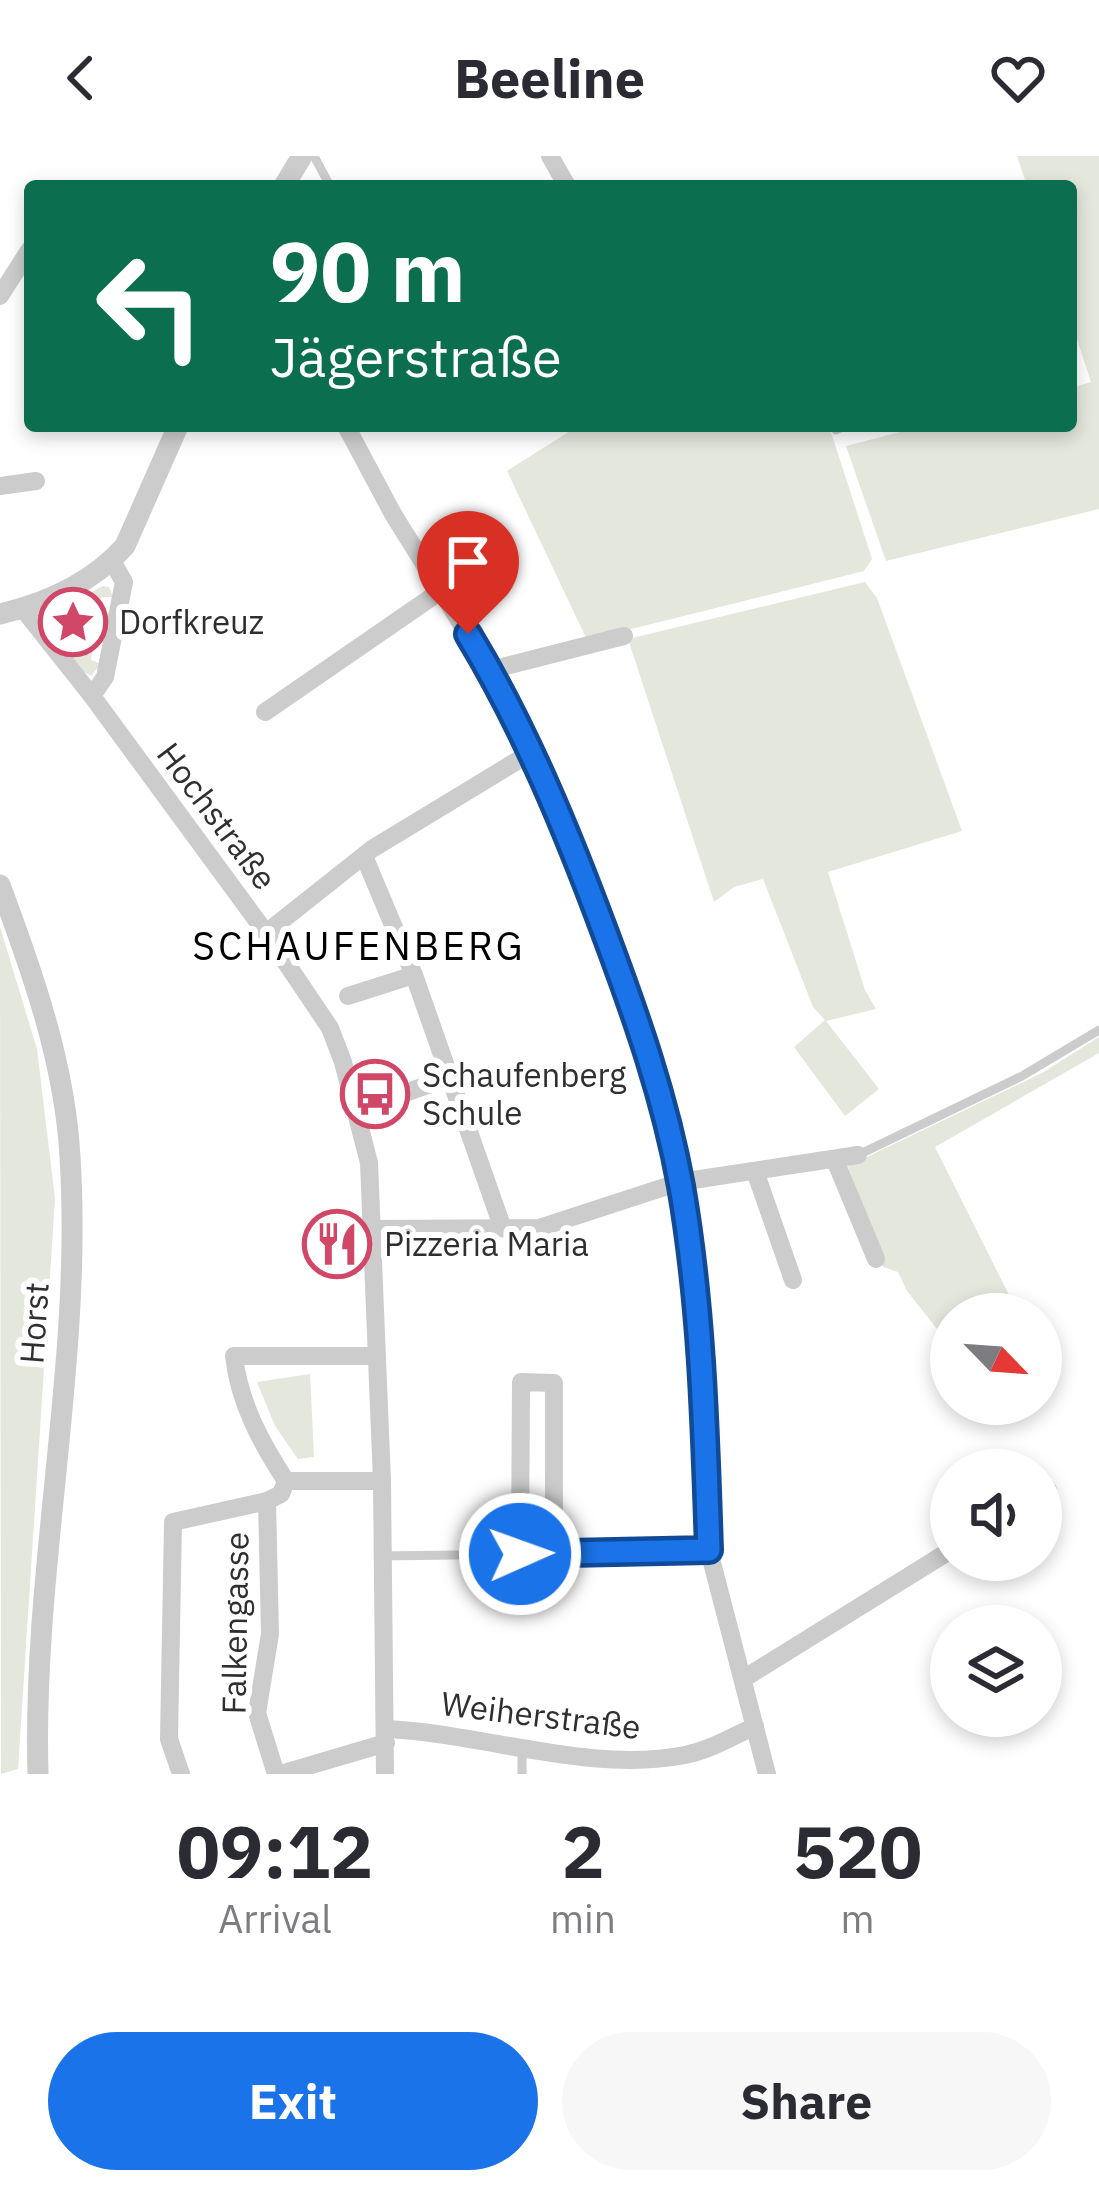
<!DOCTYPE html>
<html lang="en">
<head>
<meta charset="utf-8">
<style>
  :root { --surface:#fff; --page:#f7f7f7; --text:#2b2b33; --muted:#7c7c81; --accent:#1a73e8 }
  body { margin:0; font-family:"IBM Plex Sans",sans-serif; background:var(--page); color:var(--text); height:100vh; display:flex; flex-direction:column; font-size:45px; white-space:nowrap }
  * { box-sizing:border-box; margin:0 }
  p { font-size:39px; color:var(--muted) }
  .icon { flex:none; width:66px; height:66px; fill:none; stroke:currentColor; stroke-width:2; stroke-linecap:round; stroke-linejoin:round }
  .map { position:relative; height:1618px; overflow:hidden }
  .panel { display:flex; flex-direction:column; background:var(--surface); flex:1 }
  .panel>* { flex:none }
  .hud { position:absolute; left:24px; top:24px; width:1053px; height:252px; border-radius:12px; box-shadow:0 6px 18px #0003; background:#0b6e4f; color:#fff; overflow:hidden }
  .needle { width:78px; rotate:115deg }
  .controls { position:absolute; left:930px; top:1137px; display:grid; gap:24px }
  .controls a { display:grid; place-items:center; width:132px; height:132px; border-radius:50%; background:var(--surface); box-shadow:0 6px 18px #0003; font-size:60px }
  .pin { position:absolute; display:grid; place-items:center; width:102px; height:102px; color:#fff; margin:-123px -51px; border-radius:50% 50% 50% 0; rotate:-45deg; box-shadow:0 0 12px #0007 }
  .pin .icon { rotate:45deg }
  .me { position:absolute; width:132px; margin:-66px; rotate:88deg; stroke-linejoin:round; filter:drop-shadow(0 0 9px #0008) }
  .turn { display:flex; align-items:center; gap:42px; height:252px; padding:0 48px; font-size:54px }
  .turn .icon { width:156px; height:156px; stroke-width:2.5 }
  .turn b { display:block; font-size:84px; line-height:102px }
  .eta { display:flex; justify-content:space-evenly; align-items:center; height:204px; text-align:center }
  .eta b { font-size:72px; font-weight:800; line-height:84px }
  .button { display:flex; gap:24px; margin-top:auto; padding:24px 48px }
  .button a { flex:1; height:138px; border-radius:72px; background:var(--accent); color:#fff; font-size:48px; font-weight:800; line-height:138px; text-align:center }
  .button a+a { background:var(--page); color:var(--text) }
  header { display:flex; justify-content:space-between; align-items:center; height:156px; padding:0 48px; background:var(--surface); font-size:54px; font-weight:800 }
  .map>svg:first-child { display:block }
</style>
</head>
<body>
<header><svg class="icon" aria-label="back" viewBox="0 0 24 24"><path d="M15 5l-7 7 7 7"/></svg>Beeline<svg class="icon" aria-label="heart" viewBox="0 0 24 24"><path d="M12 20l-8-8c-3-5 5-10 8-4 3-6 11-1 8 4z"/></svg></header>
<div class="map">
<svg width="1099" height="1618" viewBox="0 0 1099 1618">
  <rect width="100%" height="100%" fill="#fff"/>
  <!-- green -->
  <g fill="#e4e7dc">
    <path d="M1017,0H1099V353L886,405L846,290L923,270H1071V232L1091,226L1071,165V30H1027Z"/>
    <path d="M578,270H829L872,403L864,415L587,484L507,315Z"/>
    <path d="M865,426L877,442L962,675L828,716L865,834L876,853L826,865L879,933L845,960L794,891L825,864L813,851L763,723L734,731L714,746L628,483Z"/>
    <path d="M103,430L109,431L113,441H101L91,504L101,508L91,520L81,514L46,466L49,458Z"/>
    <path d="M0,771L37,893L55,1043L18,1613L1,1618Z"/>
    <path d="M1099,881V897L935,991L1010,1141L978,1158H951V1172L941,1178L907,1135L898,1116L883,1111L848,1010L1042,917Z"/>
    <path d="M310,1218L314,1301L298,1303L275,1270L257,1226Z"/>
  </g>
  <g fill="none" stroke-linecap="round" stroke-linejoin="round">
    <!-- service -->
    <g stroke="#ccc" stroke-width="9">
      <path d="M314,0L330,30"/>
      <path d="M836,274L845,270"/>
      <path d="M858,999L1022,920L1099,874"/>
      <path d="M382,1400L520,1398"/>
      <path d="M522,1591V1618"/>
    </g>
    <!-- minor -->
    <g stroke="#ccc" stroke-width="18">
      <path d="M550,0L567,30"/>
      <path d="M0,140L30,93"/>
      <path d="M346,270L393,358L490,514L530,597L576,699L653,908L680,1026L693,1112L703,1227L709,1395L767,1618"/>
      <path d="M0,330L36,325"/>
      <path d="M23,453L92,540L266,777L330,872L343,906L369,1007L382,1325L385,1618"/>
      <path d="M490,514L624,480"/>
      <path d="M92,540L105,521L124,426L112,405"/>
      <path d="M265,556L442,434"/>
      <path d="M364,700L414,819L502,1070"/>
      <path d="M266,777L372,693L530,597"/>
      <path d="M348,840L414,819"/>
      <path d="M391,942L450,921"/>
      <path d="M835,1004L876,1103"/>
      <path d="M755,1015L793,1124"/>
      <path d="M369,1073L539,1072L680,1026L858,999"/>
      <path d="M286,1325C261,1287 239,1246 234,1200H376"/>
      <path d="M286,1325H382"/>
      <path d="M1041,1338L1048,1334"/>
      <path d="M554,1398V1227L521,1226L520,1398L709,1395"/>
      <path d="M743,1523L951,1394"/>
      <path d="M386,1573C482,1577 591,1618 685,1599C710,1594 732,1581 755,1570"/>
      <path d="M181,1618L169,1583L173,1366L267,1345"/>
      <path d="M276,1618L257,1557L270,1478L267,1345L281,1338L286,1325"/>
      <path d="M281,1618L386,1587"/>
    </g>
    <!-- tertiary -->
    <g stroke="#ccc" stroke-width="21">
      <path d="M284,30L302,0"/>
      <path d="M0,458C47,447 92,427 125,390L178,270"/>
      <path d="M0,729C32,815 65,907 70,1001C83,1207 32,1412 38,1618"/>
    </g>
  </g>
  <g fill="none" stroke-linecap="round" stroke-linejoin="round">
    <!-- route casing -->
    <g stroke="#114b97" stroke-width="30">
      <path id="route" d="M468,478C525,572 567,675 605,777C636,860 665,942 681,1030C702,1151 705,1273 709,1394L520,1398"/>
    </g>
    <!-- route -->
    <use href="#route" stroke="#1a73e8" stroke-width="21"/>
  </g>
  <!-- icons -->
  <defs>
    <g id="sight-ring" transform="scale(3.45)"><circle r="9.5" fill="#fff" stroke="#d04768" stroke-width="1.5"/><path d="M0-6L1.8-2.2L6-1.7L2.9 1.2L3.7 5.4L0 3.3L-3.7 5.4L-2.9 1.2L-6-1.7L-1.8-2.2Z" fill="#d04768"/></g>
    <g id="bus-ring" transform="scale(3.45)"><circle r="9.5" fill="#fff" stroke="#d04768" stroke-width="1.5"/><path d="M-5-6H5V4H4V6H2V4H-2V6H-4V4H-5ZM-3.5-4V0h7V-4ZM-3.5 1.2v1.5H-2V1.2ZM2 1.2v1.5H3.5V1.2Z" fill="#d04768"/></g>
    <g id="restaurant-ring" transform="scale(3.45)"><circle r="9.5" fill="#fff" stroke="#d04768" stroke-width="1.5"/><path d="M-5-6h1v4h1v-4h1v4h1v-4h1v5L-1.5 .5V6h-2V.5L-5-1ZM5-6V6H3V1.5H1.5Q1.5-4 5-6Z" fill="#d04768"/></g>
  </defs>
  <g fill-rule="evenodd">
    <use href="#sight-ring" x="73" y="466"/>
    <use href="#bus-ring" x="375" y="938"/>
    <use href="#restaurant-ring" x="337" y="1088"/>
  </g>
  <g text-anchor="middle" stroke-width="12" stroke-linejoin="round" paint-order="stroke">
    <!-- poi labels -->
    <g font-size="33" fill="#2f2f2f" stroke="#fff" text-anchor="start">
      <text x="119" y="478">Dorfkreuz</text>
      <text x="422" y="931">Schaufenberg<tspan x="422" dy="38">Schule</tspan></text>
      <text x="384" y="1100">Pizzeria Maria</text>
    </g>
    <!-- street labels -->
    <g font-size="33" fill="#2f2f2f" stroke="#fff">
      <text transform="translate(217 660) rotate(53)" y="12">Hochstraße</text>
      <text transform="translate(34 1167) rotate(-86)" y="12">Horst</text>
      <text transform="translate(235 1467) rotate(-89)" y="12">Falkengasse</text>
      <text transform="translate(541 1559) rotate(7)" y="12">Weiherstraße</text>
    </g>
    <!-- quarter labels -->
    <g font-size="39" letter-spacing="3" fill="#000" stroke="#fff">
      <text x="359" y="804">SCHAUFENBERG</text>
    </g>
  </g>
</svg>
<div class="controls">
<a><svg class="needle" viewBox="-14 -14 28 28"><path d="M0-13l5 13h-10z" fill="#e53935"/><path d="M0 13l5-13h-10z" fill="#7c7c81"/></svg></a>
<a><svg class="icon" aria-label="sound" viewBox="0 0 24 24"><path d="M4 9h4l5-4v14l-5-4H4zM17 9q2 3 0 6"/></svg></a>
<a><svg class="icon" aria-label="layers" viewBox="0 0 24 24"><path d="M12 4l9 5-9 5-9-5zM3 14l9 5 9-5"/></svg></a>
</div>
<div class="pin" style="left:468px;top:478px;background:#d93025"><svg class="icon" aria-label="arrive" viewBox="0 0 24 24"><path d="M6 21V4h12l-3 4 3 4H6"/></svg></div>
<svg class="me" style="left:520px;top:1398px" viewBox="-20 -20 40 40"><circle r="17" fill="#1a73e8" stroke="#fff" stroke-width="3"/><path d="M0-11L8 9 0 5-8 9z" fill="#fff"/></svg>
<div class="hud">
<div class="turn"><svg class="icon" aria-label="left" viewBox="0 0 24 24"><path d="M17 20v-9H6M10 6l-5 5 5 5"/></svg><div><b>90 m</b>Jägerstraße</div></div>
</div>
</div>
<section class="panel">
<div class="eta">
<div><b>09:12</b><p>Arrival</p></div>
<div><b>2</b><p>min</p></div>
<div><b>520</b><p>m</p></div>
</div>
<div class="button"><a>Exit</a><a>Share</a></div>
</section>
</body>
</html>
